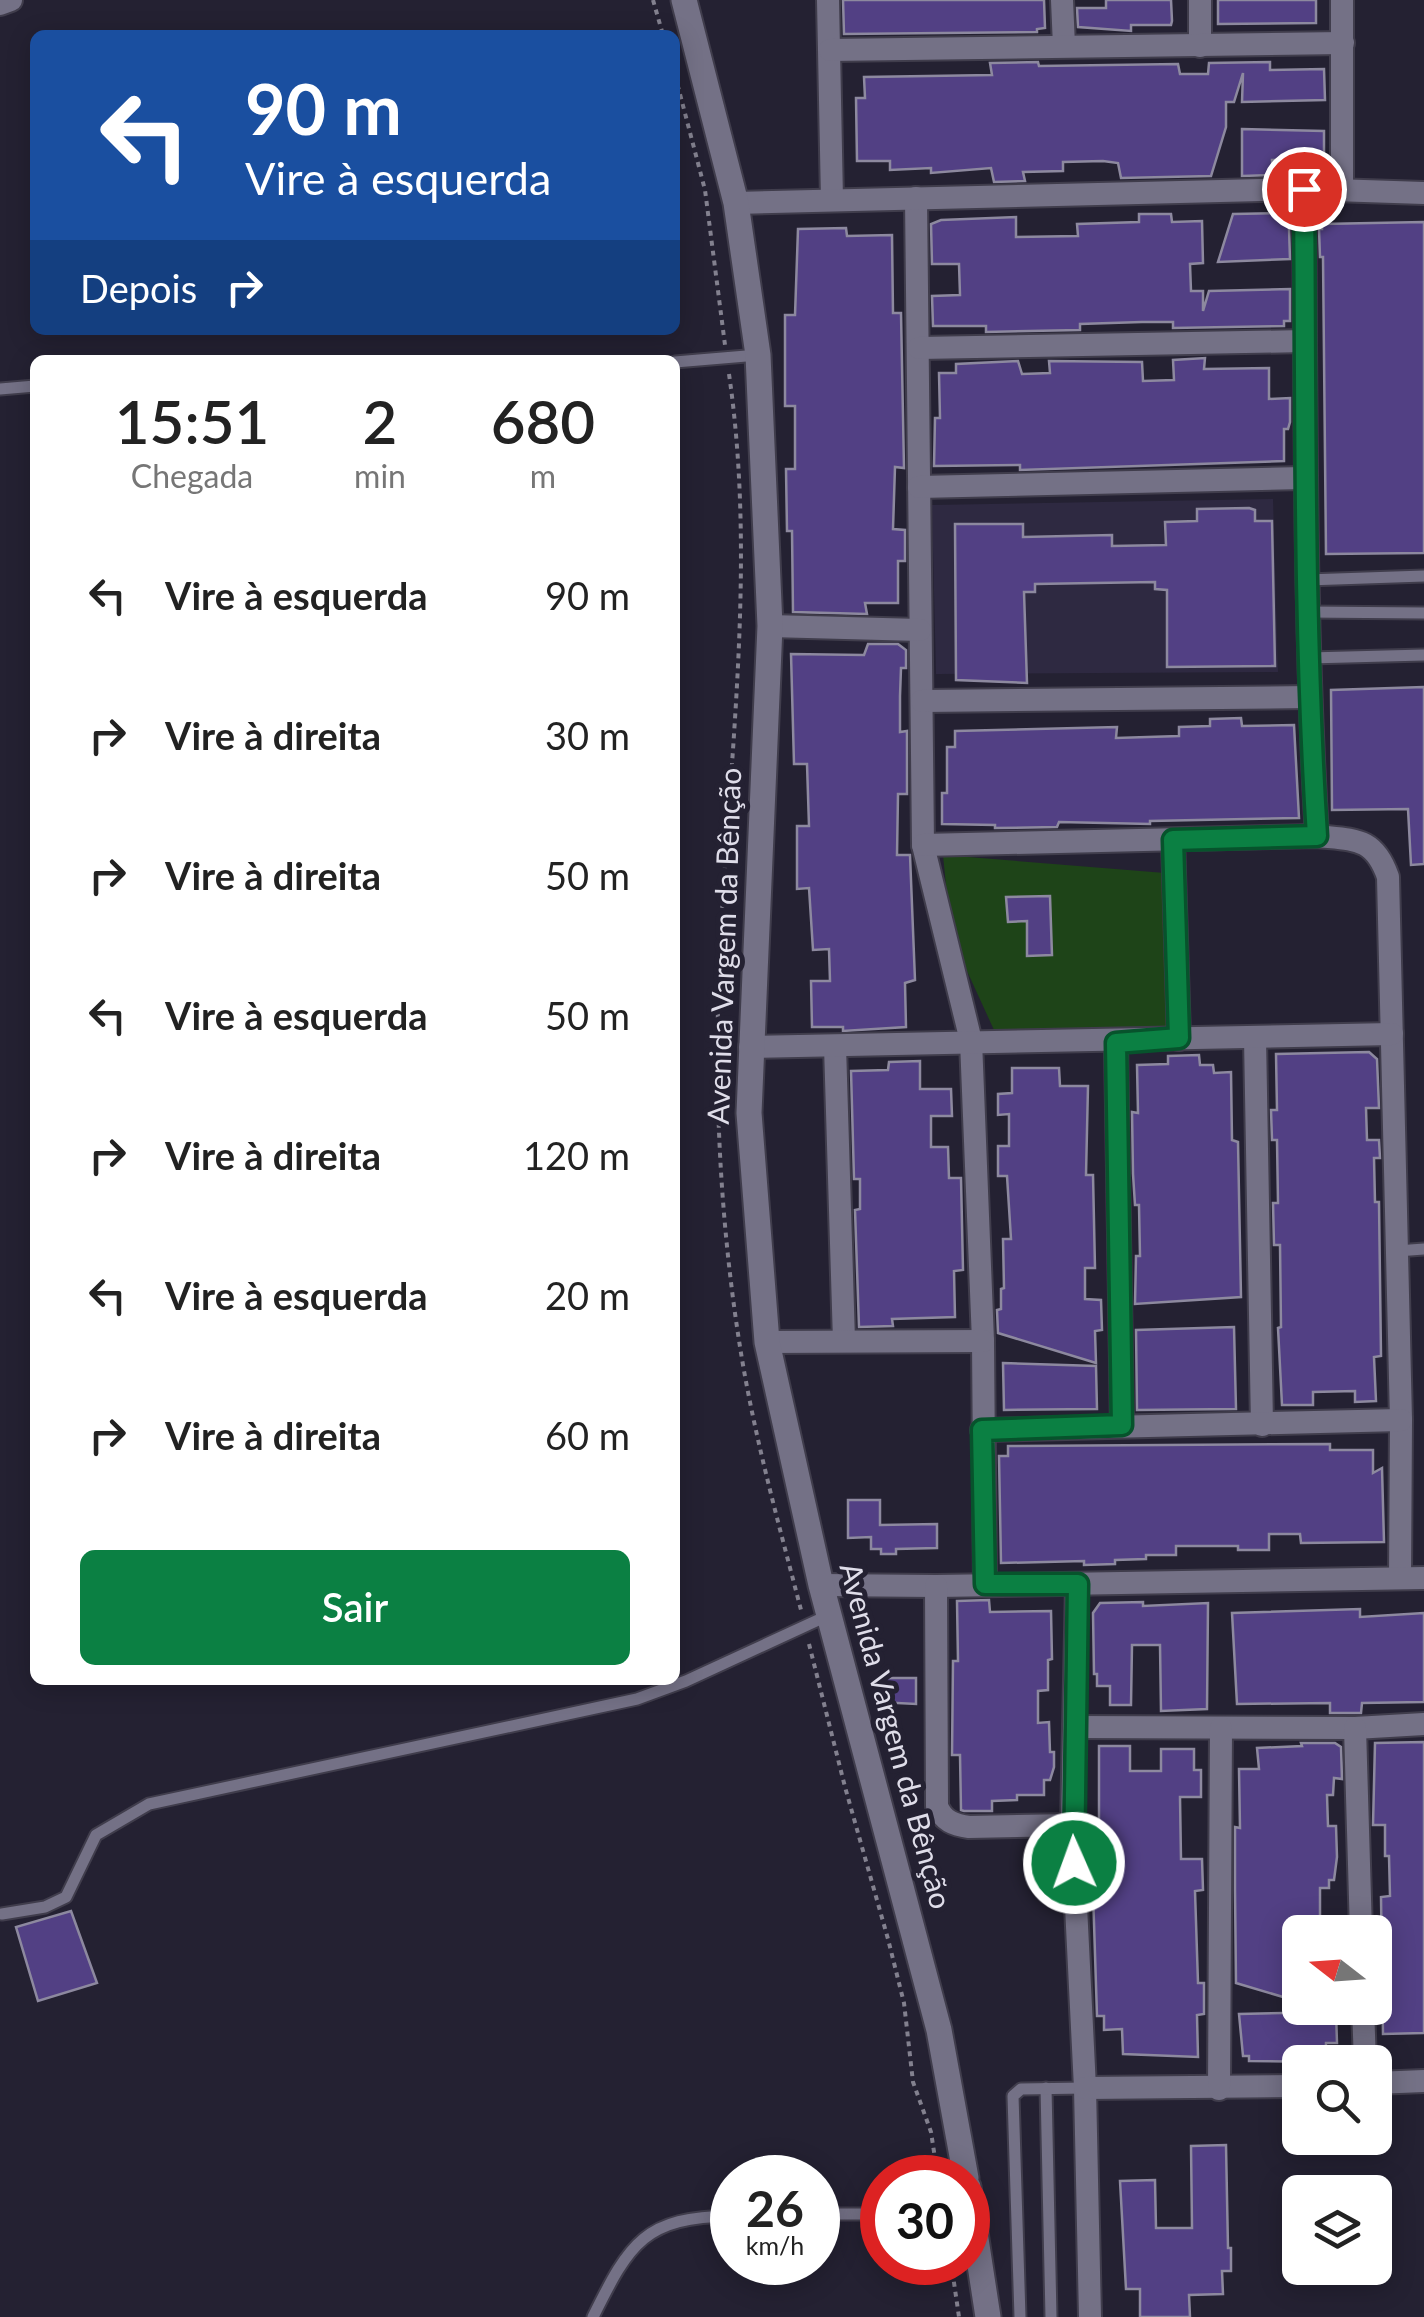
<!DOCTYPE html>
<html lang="pt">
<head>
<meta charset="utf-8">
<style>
  :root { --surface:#fff; --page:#f6f6f6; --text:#222; --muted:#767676; --accent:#0b8043 }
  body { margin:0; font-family:Lato,sans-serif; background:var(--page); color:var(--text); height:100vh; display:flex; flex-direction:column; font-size:38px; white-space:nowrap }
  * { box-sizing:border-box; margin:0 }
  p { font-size:32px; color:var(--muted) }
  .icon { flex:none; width:55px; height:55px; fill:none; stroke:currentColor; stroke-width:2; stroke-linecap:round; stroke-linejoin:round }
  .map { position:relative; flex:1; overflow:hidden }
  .side { position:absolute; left:30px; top:355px; width:650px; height:1330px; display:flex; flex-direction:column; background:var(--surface); border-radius:15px; box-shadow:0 5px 25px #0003 }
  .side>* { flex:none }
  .hud { position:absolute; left:30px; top:30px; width:650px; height:305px; border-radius:15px; box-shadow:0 5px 25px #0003; background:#1a4fa0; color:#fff; overflow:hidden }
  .needle { width:65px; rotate:287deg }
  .fabs { position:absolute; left:1282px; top:1915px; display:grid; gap:20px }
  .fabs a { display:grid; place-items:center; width:110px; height:110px; border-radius:15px; background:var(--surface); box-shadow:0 5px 25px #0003; font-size:50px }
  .speed { position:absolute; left:710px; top:2155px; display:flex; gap:20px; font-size:50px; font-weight:700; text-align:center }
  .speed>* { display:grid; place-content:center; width:130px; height:130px; border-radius:50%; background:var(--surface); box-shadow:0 5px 25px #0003; line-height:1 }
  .speed small { font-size:25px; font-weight:400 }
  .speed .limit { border:15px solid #d22; background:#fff; color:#111 }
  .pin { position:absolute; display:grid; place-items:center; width:85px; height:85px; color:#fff; margin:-42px; border:5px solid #fff; border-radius:50%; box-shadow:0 2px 10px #0007 }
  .me { position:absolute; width:110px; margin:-55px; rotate:358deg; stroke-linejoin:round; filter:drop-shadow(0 0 8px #0008) }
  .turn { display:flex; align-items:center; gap:35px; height:210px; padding:0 50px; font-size:45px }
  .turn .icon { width:130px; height:130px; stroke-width:2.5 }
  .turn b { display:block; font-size:70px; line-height:85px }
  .then { display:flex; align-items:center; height:95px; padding:0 50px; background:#0003; gap:20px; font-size:38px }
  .eta { display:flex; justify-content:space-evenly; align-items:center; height:170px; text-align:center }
  .eta b { font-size:60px; font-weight:600; line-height:70px }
  .action { display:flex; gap:20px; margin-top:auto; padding:20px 50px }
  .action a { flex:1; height:115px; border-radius:15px; background:var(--accent); color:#fff; font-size:40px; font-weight:600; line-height:115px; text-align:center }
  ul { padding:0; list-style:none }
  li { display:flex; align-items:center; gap:30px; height:140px; padding:0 50px }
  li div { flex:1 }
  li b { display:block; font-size:38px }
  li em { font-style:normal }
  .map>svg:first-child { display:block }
</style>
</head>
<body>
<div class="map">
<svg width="1424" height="2317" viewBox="0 0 1424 2317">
  <rect width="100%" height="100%" fill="#242132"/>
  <!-- built -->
  <path fill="#2e2941" d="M1273,499L1278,672L936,674L932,505Z"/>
  <!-- green -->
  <path fill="#1e4418" d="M943,855L1165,873L1170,1030H994L951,936Z"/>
  <!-- building -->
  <g fill="#524084" stroke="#8d899f" stroke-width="2.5">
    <path d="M843,0H1044L1045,28L1037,29V32L844,34Z"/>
    <path d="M1106,0H1171L1172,21L1171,25H1131V31L1078,27L1077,8H1106Z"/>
    <path d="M1218,0H1316V23L1218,24Z"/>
    <path d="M1038,62L1039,66L1178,64L1180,74H1208L1209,63L1270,62V70L1324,69L1325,100L1242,102L1243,73L1234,102H1226V127L1211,176L1121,178L1118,163L1103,161L1063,162V171L1023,172L1025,181L994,182L991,168L931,173V168L890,170V161H857L856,98H865L864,77L992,75L990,63Z"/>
    <path d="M1242,129L1324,131V159L1272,160L1273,175L1242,176Z"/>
    <path d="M1279,213L1289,228L1290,259L1218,262L1233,214Z"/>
    <path d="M1139,214H1171L1172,222L1202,221L1203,263L1190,264L1191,291H1203V311L1209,291L1290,289V321H1284V326L1173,328V322H1142L1080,324V330L986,332V326H933L932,296L960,295L959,264H932L931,224L941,220L1016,217V237L1078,236L1077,224L1139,222Z"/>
    <path d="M1424,222V553L1326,554L1323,257H1320L1319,229H1322V224Z"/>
    <path d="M846,228L847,236L892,235L893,313H901L904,468L895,467L893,529L905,530V561H898V603H865L867,614L793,612L792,531H787L786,469H795V406H785V315H795L798,229Z"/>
    <path d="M1205,358L1204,369L1269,368V399L1290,398V422L1288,429H1284V461L1020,470V465L934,466L935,418H940L939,373H956V364L1018,361L1022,374L1050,373L1049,361L1142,362L1143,381L1174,380L1173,360Z"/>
    <path d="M1249,508L1255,510V521H1272L1275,666L1167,667V590L1155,589V582L1035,584V592H1024L1027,683L956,680L955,524H1023V537L1112,535V546L1166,545L1165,522L1197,521V509Z"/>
    <path d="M868,644H898L906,650V668H901L900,696V732L907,731V794H898L897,855H910L915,980L905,983L906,1027L843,1031V1027H812L811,981H830L829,949L813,950L809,888L797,889V826H809L807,764H794L791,654L864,655Z"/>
    <path d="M1424,687V864L1411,865L1408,809L1332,810L1331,690Z"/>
    <path d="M1241,718L1242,726L1294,725L1299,818L1150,821V824L1059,822L1057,827L995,828V825L942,824V793H947V747H955V731L1117,727L1116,738L1179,736V727L1210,726V719Z"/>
    <path d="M1050,896L1052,955L1027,956V921L1008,922L1006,897Z"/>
    <path d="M1369,1052L1377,1059L1379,1108H1366L1367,1140H1379L1380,1158H1374L1375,1202H1379L1381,1356L1374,1357L1376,1401L1355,1402V1391L1313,1392V1405H1282L1278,1328L1281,1327L1280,1245H1274L1273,1203H1278L1277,1140H1272L1271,1110H1277L1276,1054Z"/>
    <path d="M1199,1055L1200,1065H1213L1214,1073L1231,1072L1232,1140L1238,1142L1241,1297L1135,1304L1136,1256H1140L1139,1205H1135L1133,1174L1132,1112L1138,1113L1137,1065L1168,1064V1056Z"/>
    <path d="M920,1061V1089H951L952,1116H931V1147H948L949,1178H961L963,1270L954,1271L955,1317L892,1319L893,1326L859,1327L855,1210L860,1209V1179H854L851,1071L888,1070L889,1062Z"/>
    <path d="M1012,1068H1059L1060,1086H1088L1086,1175H1093L1095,1268H1085V1299L1101,1300L1102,1330L1095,1331L1096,1363L998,1333L997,1310L1001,1309V1289L1004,1288L1003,1239H1011L1007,1176H998V1146H1009V1114L998,1115V1094L1012,1093Z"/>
    <path d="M1234,1327L1236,1409L1137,1410L1136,1330Z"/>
    <path d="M1003,1363L1096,1366L1097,1409L1004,1410Z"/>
    <path d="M1330,1444V1450H1373V1473L1382,1468L1384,1542L1301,1543L1300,1534H1269V1550H1238V1546H1176V1555H1146V1559L1115,1560V1564L1084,1565V1561L1001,1563L999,1456H1008V1446Z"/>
    <path d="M848,1500H880V1525L937,1524V1548L896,1549V1554H881V1549H871V1537L848,1538Z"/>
    <path d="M989,1600L990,1612L1051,1611L1052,1659L1048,1660V1690L1038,1691V1723L1049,1722L1050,1752H1054V1767L1050,1780H1044V1795H1017V1800L992,1801V1811H964L961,1810L960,1755H952L953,1661H958L957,1601Z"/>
    <path d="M1143,1602V1606L1208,1603L1207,1709L1161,1711L1160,1645H1132L1131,1705H1110V1686H1097V1674H1094L1093,1613L1100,1603Z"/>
    <path d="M1360,1609V1617L1424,1613V1702L1362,1703L1361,1713H1330V1703L1237,1704L1232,1613Z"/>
    <path d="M878,1678H916V1704L878,1702Z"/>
    <path d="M1424,1742V2033L1383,2034L1381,1897L1390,1896L1389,1856H1385V1825H1373L1375,1743Z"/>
    <path d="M1301,1743H1335L1341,1747L1342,1779L1334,1778L1333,1795H1327L1328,1826H1336L1337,1857L1334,1880H1329V1888H1320V1932H1300V2002L1236,1983L1235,1890V1827L1240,1828L1239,1769H1259L1257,1748L1302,1746Z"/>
    <path d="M1099,1746H1130V1771H1161V1749H1194V1770H1201V1797H1180L1181,1859H1202L1203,1890L1195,1891L1198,1983H1204V2014L1197,2015L1198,2057L1123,2054L1122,2029L1104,2030V2016H1097L1091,1830L1099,1831Z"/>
    <path d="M71,1911L97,1983L38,2001L16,1927Z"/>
    <path d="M1336,2012L1337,2043H1326L1325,2062L1249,2061V2056H1243L1239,2014Z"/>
    <path d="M1226,2145L1228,2248H1231V2271H1222L1223,2294L1189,2295L1190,2317H1140V2289H1126L1120,2181L1155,2180L1156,2228H1192L1191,2146Z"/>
  </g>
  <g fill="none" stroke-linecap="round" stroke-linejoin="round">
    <!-- service casing -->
    <g stroke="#403d4c" stroke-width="15">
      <g id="service">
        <path d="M675,362L758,355"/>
        <path d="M0,389L35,386"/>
        <path d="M1307,580L1424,576"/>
        <path d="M1308,612L1424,613"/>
        <path d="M1309,658L1424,655"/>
        <path d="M1397,1251L1424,1249"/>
        <path d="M2,1914L45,1907L66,1897L96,1835L149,1804L637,1699L686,1681L829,1615"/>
        <path d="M1046,2088L1051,2317"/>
        <path d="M818,2214H882"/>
        <path d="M593,2317C630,2242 645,2217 732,2216"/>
        <path d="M1020,2317L1013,2096L1021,2089L1085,2088"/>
      </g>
    </g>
    <!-- minor casing -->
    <g stroke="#403d4c" stroke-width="26">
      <g id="minor">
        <path d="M828,0L832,200"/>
        <path d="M1062,0L1064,46"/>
        <path d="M1200,0V46"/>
        <path d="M0,4L11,0"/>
        <path d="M830,50L1343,43"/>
        <path d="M1304,189C1306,405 1304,620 1317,836"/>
        <path d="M1342,189V0"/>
        <path d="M916,198L923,845L971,1041L983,1341L985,1584"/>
        <path d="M736,203L1304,189L1424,193"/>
        <path d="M919,348L1305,341"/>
        <path d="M919,487L1303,478"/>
        <path d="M770,626L920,630"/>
        <path d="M922,701L1309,697"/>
        <path d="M1173,840L1179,1039"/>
        <path d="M923,845L1317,836C1355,840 1374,837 1388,877L1401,1420L1400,1578"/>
        <path d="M1255,1038L1262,1425"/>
        <path d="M1116,1043L1122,1425"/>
        <path d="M835,1046L844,1341"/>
        <path d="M750,1047C964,1044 1178,1040 1392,1034"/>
        <path d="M767,1342L983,1341"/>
        <path d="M982,1430L1401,1420"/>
        <path d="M1077,1584L1072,1825L1085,2088L1090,2317"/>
        <path d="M821,1585L936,1586L1424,1578"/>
        <path d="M936,1586L937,1806C943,1821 954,1825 969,1827L1072,1825"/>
        <path d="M1074,1727L1355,1728L1424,1724"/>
        <path d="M1355,1728L1361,1932"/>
        <path d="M1363,2008L1365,2062"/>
        <path d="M1375,2083L1424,2081"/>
        <path d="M1085,2088L1300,2086"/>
        <path d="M1219,2089L1221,1728"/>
      </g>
    </g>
    <!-- tertiary casing -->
    <g stroke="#403d4c" stroke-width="29">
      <g id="tertiary">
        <path d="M684,0L736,203L758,355L770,626L749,1113L767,1342L821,1585L939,2030L966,2178"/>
        <path d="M968,2187L988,2317"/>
      </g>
    </g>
    <!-- path -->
    <g stroke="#83818f" stroke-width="4" stroke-dasharray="5 5" stroke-linecap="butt">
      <path d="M653,0L663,35"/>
      <path d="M675,75L705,190L725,345"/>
      <path d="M729,374C758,574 726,777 719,977C714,1101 721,1230 741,1353C755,1439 779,1525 801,1610"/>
      <path d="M809,1644L845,1787L888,1939L904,2003L913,2082L931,2132L938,2178"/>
      <path d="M951,2262L959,2317"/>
    </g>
    <!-- service -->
    <use href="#service" stroke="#747186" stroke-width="11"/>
    <!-- minor -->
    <use href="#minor" stroke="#747186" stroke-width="22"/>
    <!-- tertiary -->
    <use href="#tertiary" stroke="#747186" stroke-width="25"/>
  </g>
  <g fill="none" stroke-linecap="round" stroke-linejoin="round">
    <!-- route casing -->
    <g stroke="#07532c" stroke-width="25">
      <path id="route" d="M1074,1863L1078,1584H985L982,1430L1122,1425L1116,1043L1179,1038L1173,840L1317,836C1303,620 1306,405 1304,189"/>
    </g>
    <!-- route -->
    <use href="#route" stroke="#0b8043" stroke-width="18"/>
  </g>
  <g text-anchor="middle" stroke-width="10" stroke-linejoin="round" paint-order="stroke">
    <!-- street labels -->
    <g font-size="30" fill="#dfdde9" stroke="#242132">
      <text transform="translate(725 946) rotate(-88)" y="10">Avenida Vargem da Bênção</text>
      <text transform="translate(895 1736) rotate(75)" y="10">Avenida Vargem da Bênção</text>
    </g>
  </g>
</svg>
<div class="fabs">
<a><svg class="needle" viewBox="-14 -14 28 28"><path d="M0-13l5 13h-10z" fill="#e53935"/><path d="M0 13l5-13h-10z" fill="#767676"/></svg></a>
<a><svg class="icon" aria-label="search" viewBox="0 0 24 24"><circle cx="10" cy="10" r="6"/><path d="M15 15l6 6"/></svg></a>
<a><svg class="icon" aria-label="layers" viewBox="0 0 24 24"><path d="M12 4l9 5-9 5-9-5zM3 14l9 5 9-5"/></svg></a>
</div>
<div class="speed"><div>26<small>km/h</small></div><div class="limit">30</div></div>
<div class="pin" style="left:1304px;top:189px;background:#d93025"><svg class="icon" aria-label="arrive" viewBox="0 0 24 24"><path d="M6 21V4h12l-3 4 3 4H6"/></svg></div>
<svg class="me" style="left:1074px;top:1863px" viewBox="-20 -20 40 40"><circle r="17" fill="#0b8043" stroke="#fff" stroke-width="3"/><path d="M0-11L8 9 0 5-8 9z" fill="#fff"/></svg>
<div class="hud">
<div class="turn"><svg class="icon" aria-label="left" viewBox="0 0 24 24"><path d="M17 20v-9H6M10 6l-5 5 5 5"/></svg><div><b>90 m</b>Vire à esquerda</div></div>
<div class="then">Depois<svg class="icon" aria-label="right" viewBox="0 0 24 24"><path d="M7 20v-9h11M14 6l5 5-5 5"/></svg></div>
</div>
<section class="side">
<div class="eta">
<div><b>15:51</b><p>Chegada</p></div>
<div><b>2</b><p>min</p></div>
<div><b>680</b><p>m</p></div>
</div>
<ul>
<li><svg class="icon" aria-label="left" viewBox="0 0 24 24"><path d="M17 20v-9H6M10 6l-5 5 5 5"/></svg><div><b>Vire à esquerda</b></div><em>90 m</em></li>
<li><svg class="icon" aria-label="right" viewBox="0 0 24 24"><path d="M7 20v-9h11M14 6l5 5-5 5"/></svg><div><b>Vire à direita</b></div><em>30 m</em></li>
<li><svg class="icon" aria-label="right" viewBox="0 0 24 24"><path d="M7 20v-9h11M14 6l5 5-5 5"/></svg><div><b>Vire à direita</b></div><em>50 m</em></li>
<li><svg class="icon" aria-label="left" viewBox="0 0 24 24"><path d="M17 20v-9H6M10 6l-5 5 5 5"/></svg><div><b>Vire à esquerda</b></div><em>50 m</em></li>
<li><svg class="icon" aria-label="right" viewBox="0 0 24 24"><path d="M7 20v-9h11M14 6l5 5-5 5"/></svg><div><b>Vire à direita</b></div><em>120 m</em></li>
<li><svg class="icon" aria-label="left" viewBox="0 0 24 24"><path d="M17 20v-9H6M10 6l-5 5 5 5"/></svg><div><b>Vire à esquerda</b></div><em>20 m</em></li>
<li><svg class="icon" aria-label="right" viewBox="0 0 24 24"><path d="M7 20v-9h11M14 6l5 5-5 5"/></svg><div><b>Vire à direita</b></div><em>60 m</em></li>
</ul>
<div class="action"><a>Sair</a></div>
</section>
</div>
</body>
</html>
